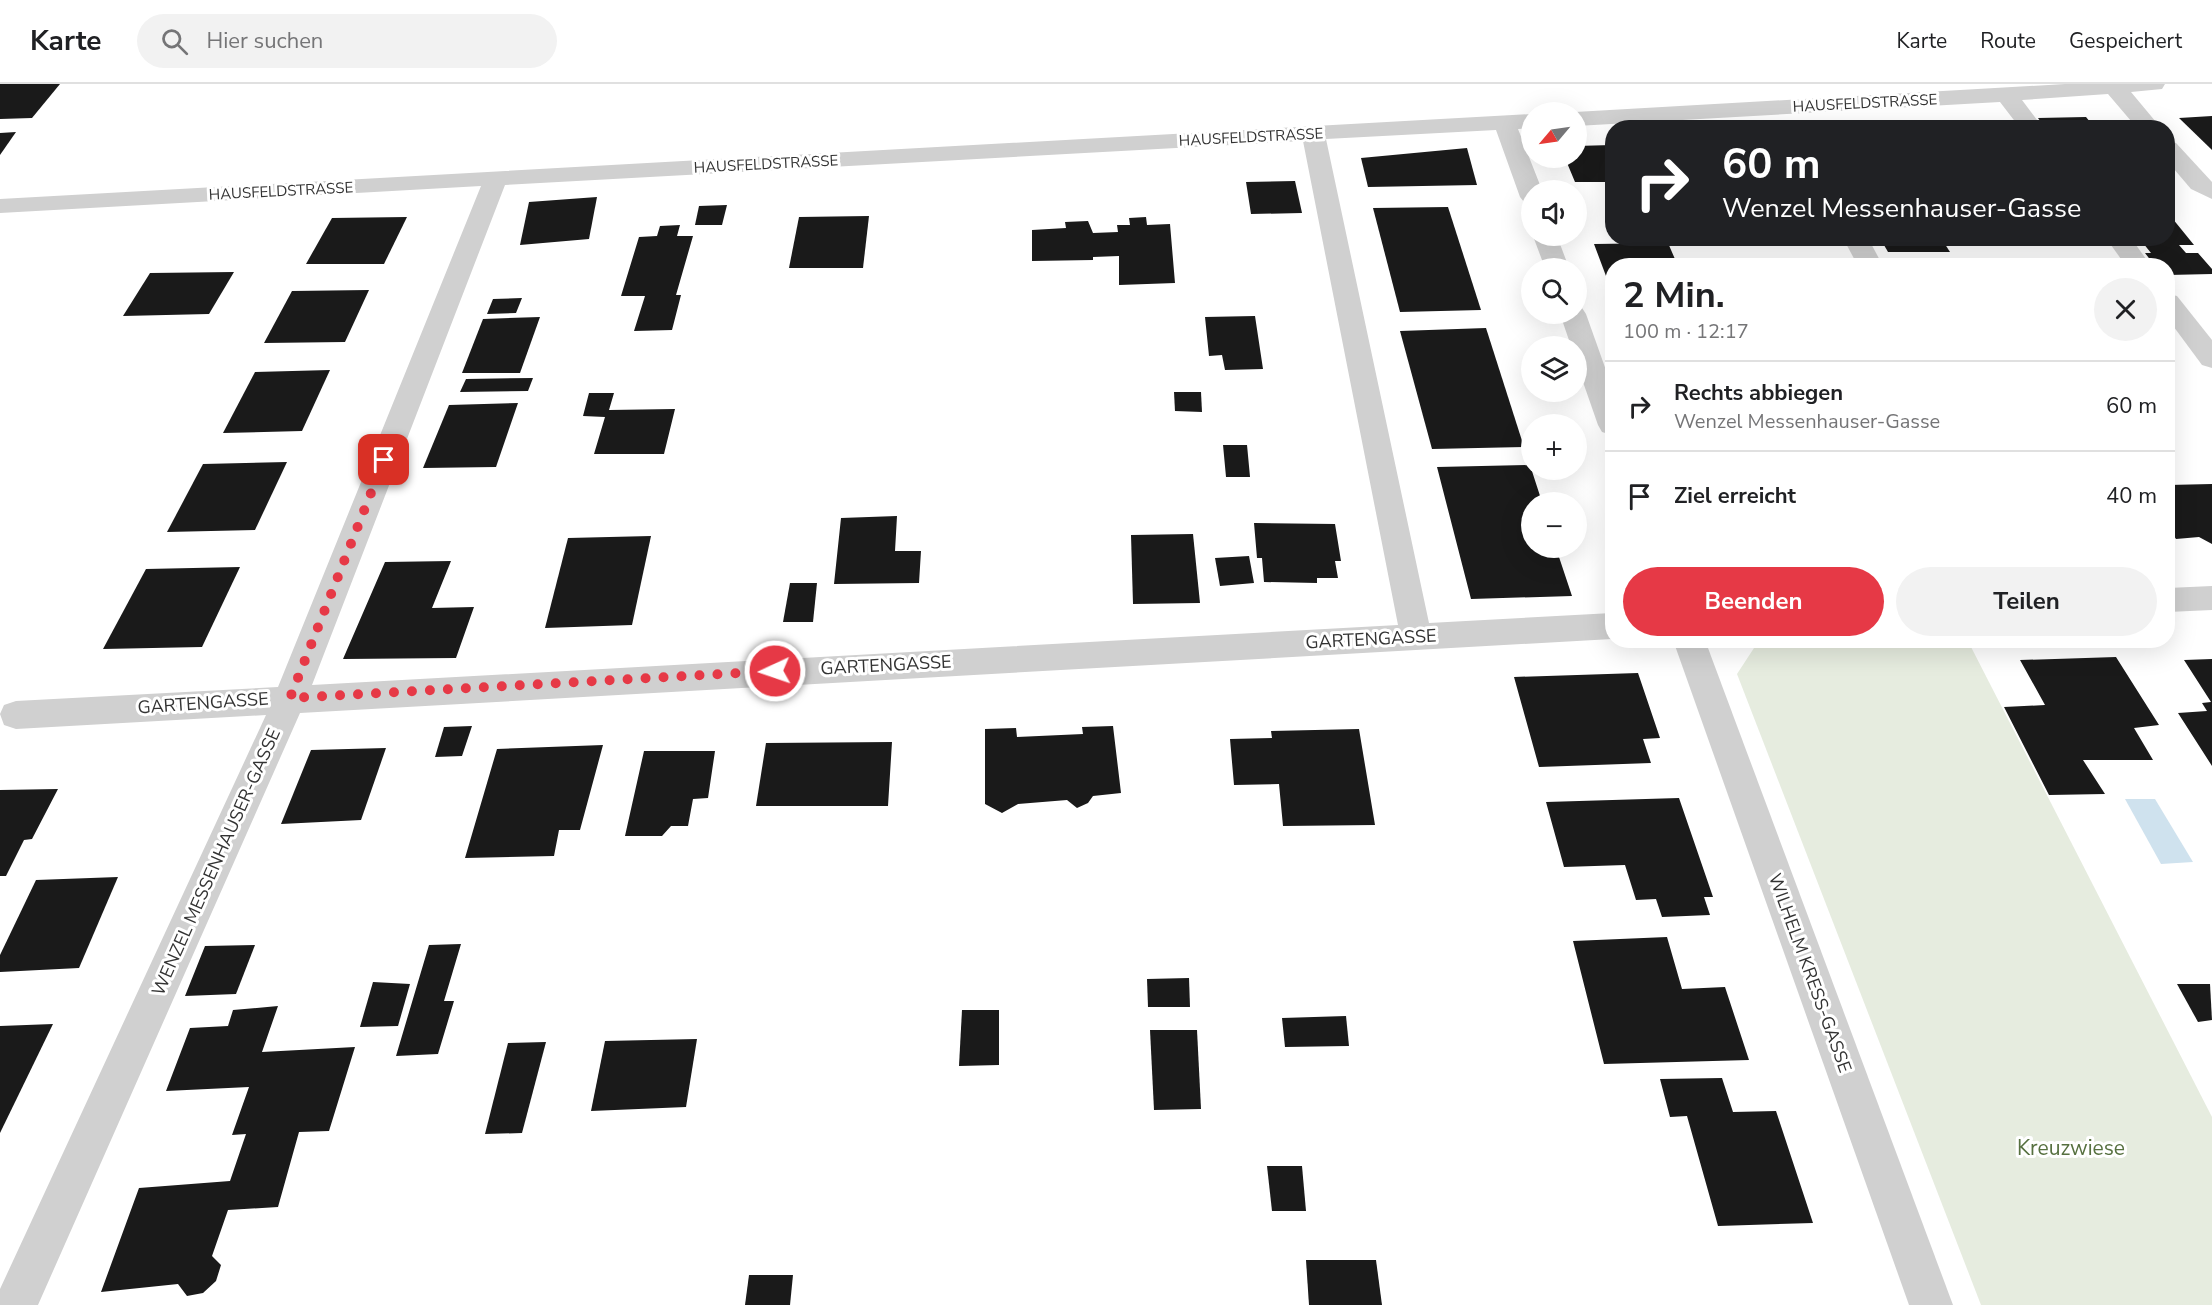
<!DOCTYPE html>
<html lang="de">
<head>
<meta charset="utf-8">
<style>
  :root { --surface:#fff; --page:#f2f2f2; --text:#202124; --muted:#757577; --line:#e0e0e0; --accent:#e63946 }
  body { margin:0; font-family:"Nunito Sans",sans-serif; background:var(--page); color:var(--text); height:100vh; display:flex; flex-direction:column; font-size:22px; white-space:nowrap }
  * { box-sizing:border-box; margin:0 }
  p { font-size:20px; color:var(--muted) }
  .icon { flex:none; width:33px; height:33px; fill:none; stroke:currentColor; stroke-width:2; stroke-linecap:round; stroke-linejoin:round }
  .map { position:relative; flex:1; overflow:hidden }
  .sheet { position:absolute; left:1605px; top:174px; width:570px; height:390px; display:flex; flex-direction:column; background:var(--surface); border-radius:24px; box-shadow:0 6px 24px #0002 }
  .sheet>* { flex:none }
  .hud { position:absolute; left:1605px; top:36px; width:570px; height:126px; border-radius:24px; box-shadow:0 6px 24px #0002; background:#202124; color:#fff; overflow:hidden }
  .needle { width:39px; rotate:241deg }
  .controls { position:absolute; left:1521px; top:18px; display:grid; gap:12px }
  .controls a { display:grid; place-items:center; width:66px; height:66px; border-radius:50%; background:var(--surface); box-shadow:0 6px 24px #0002; font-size:30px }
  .pin { position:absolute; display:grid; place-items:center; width:51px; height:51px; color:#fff; margin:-26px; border-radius:12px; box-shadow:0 3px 9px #0006 }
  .me { position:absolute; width:66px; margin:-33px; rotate:267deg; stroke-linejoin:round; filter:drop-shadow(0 0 4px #0008) }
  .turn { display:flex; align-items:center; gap:21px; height:126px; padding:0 18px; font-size:27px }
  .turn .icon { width:78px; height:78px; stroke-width:2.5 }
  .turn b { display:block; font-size:42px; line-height:51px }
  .round { display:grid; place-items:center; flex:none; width:63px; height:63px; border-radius:32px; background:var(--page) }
  .headline { display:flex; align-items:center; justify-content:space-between; height:102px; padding:0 18px }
  h1 { font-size:36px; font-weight:700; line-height:45px }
  .primary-button { display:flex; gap:12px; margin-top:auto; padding:12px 18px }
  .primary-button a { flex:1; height:69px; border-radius:36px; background:var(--accent); color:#fff; font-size:24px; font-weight:700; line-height:69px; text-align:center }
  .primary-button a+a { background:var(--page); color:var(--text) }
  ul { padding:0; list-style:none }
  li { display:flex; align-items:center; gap:18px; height:90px; padding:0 18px; border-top:2px solid var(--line) }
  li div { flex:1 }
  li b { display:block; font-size:22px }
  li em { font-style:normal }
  header { display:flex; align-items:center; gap:36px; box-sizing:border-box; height:84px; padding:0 30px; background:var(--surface); border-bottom:2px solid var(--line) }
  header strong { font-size:28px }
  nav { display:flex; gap:33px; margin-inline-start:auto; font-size:21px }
  .search { width:420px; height:54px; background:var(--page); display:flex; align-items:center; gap:15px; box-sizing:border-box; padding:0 21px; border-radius:33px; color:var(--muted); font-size:22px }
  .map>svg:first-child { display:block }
</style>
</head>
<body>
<header>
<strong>Karte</strong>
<div class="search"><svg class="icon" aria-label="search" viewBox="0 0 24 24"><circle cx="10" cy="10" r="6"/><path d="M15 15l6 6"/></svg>Hier suchen</div>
<nav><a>Karte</a><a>Route</a><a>Gespeichert</a></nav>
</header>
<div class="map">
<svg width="2212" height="1221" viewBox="0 0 2212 1221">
  <rect width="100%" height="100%" fill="#fff"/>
  <!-- green -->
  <path fill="#e6ecdf" d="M1970,561L2212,1033V1221H1981L1737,590L1754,564Z"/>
  <!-- water -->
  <path fill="#cfe2ee" d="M2125,715H2155L2193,778L2161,780Z"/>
  <!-- building -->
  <g fill="#1a1a1a">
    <path d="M0,0H60L32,34L0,35Z"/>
    <path d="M2212,32V66L2179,34Z"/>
    <path d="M2086,33L2095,44H2045L2038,34Z"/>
    <path d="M16,48L0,71V49Z"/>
    <path d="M1612,61V98H1575L1565,74H1576V62Z"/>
    <path d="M1467,64L1477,101L1368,103L1361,74Z"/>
    <path d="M1295,97L1302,129L1251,130L1246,98Z"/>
    <path d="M597,113L589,155L520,161L529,118Z"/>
    <path d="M727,121L722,141H695L699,122Z"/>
    <path d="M1448,123L1481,226L1400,228L1373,124Z"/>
    <path d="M2168,129L2194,161H2179L2186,169H2198L2212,185V190L2168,191V182H2155L2145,169H2151L2139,154H2168Z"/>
    <path d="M869,132L863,184H789L799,133Z"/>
    <path d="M407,133L384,180H306L332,134Z"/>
    <path d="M1146,133L1147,141L1170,140L1175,199L1119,201V172L1093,173V176L1032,177V146L1066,144L1065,138L1088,137L1093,149L1118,148L1117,141H1130L1129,134Z"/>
    <path d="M680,141L677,152H693L676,211H681L672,246L634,247L645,212H621L639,153L657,152L660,142Z"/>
    <path d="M1880,154H1941L1950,168H1888Z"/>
    <path d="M1668,159L1678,182H1612V208L1594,160Z"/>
    <path d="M234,188L209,230L123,232L150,189Z"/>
    <path d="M369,206L345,258L264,259L292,207Z"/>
    <path d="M522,214L516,229L487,230L493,215Z"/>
    <path d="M1255,232L1263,285L1225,286L1222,271L1209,272L1205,233Z"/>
    <path d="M540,233L520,289H462L483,235Z"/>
    <path d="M1486,244L1524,363L1432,365L1400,247Z"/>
    <path d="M330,286L302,347L223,349L255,288Z"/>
    <path d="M533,294L528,307L460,308L466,295Z"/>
    <path d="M1174,308H1201L1202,328L1175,327Z"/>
    <path d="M589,309H614L609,326L675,325L664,370H594L605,333L583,332Z"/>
    <path d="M518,319L496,383L423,384L449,321Z"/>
    <path d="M1223,361H1247L1250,393H1226Z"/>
    <path d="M287,378L255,446L167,448L203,380Z"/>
    <path d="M1530,381L1542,418H1532V464H1556L1572,512L1471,515L1437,383Z"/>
    <path d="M2212,400V460L2199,453L2176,455L2168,443V401Z"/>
    <path d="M897,432L895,467H921L919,499L834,500L841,434Z"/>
    <path d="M1254,439L1335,440L1341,477H1335L1338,494H1317V499L1264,498L1262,474H1257Z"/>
    <path d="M1193,450L1200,519L1133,520L1131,451Z"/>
    <path d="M651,452L632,541L545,544L568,454Z"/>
    <path d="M1249,472L1254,499L1220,502L1215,474Z"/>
    <path d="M451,477L432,524L474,523L456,574L343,575L385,478Z"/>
    <path d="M240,483L202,563L103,565L146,485Z"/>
    <path d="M790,499H817L813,538H783Z"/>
    <path d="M2116,573L2159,641L2134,644L2153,676H2083L2105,710L2049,711L2004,623L2045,621L2020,576Z"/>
    <path d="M2212,575V682L2178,629L2207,627L2202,619L2211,618L2184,576Z"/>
    <path d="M1638,589L1660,654L1643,655L1651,679L1539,683L1514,593Z"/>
    <path d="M472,642L462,672L435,673L444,643Z"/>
    <path d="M1113,642L1121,709L1093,712L1088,719L1077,724L1067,716L1018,720L1002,729L985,720V645L1016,644L1017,653L1083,650L1082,643Z"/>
    <path d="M1359,645L1375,741L1283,742L1279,700L1234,701L1230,655L1272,654L1271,647Z"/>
    <path d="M892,658L888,722H756L766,659Z"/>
    <path d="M603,661L580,746H559L554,772L465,774L497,665Z"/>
    <path d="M386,664L361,736L281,740L311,666Z"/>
    <path d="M644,667H715L708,714L693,715L688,742H671L662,752H625Z"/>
    <path d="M58,705L32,755L24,756L6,792H0V706Z"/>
    <path d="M1679,714L1713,813H1704L1710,831L1662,833L1656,815L1636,816L1625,781L1564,783L1546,718Z"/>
    <path d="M118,793L79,884L0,888V871L36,796Z"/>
    <path d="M1667,853L1682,905L1725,903L1749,976L1604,980L1573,857Z"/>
    <path d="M461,860L444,917H454L438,970L396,972L429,861Z"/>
    <path d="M255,861L236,910L185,912L205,862Z"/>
    <path d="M1189,894L1190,923H1148L1147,895Z"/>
    <path d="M373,898L410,900L398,942L360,943Z"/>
    <path d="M2177,900H2210L2212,936L2198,938Z"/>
    <path d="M278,922L262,968L355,963L329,1047L299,1048L278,1123L228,1126L212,1172L221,1181L216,1197L203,1209L187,1212L178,1200L101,1208L139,1104L230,1097L246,1050L232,1051L249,1003L166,1007L190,944L228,942L233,926Z"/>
    <path d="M962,926H999V981L959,982Z"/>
    <path d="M1346,932L1349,962L1285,963L1282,934Z"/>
    <path d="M53,940L0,1049V942Z"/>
    <path d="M1150,946H1197L1201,1025L1154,1026Z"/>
    <path d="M697,955L686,1023L591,1027L605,957Z"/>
    <path d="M546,958L522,1049L485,1050L508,959Z"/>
    <path d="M1722,994L1733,1028L1776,1027L1813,1139L1718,1142L1687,1032L1670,1033L1660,995Z"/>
    <path d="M1267,1082H1302L1306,1127H1272Z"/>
    <path d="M1306,1176H1376L1382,1221H1309Z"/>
    <path d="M749,1191H793L790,1221H745Z"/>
  </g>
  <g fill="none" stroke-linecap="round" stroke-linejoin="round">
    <!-- minor -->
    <g fill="#d0d0d0" fill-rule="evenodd">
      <path d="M2065,0H2165L2162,5L2131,8L2161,44H2137L2108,10L2022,16L2043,44H2020L2000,18L1576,42L1575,28Z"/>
      <path d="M1532,30V44L1518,45L1542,106H1532V120L1524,118L1520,113L1496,46L1326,55L1429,539L1612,529V555L300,629L38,1221H0V1205L266,631L16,645L4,641L0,630L4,621L16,617L278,603L481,102L0,129V115ZM1303,57L1398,541L312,601L505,101Z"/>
      <path d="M2168,57L2176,59L2212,98V115L2191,105L2168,78Z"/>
      <path d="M1533,152H1557L1569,184H1545Z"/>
      <path d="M1843,154H1868L1883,182H1858Z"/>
      <path d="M2106,154H2131L2151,182H2126Z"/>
      <path d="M2168,210L2177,212L2212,256V284L2202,281L2168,235Z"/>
      <path d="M1576,222L1582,224L1586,230L1612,303V351L1602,348L1598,341L1576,278V262H1571L1560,230H1576Z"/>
      <path d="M2212,502V526L2168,528V504Z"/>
      <path d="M1673,556H1705L1953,1221H1909Z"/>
    </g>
  </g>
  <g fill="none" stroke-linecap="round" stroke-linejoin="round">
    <!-- route -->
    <path stroke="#e63946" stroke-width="10" stroke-dasharray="0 18" d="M384,376L290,614L775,587"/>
  </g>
  <g text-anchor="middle" stroke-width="6" stroke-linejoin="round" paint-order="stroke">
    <!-- far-street labels -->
    <g font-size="15" fill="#333" stroke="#fff">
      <text transform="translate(1865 19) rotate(-3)" y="5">HAUSFELDSTRASSE</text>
      <text transform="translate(1251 53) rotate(-3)" y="5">HAUSFELDSTRASSE</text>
      <text transform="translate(766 80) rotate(-3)" y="5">HAUSFELDSTRASSE</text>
      <text transform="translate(281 107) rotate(-3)" y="5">HAUSFELDSTRASSE</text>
    </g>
    <!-- street labels -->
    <g font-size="18" fill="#333" stroke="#fff">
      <text transform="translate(1371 555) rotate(-3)" y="6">GARTENGASSE</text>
      <text transform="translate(886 581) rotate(-3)" y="6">GARTENGASSE</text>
      <text transform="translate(203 619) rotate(-4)" y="6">GARTENGASSE</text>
      <text transform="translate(216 778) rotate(-66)" y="6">WENZEL MESSENHAUSER-GASSE</text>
      <text transform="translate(1810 889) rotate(70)" y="6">WILHELM KRESS-GASSE</text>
    </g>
    <!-- near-park labels -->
    <g font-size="21" fill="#56703f" stroke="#fff">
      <text x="2071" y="1071">Kreuzwiese</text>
    </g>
  </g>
</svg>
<div class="controls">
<a><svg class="needle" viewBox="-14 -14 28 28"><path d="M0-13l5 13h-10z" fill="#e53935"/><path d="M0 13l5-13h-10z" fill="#757577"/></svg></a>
<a><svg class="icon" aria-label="sound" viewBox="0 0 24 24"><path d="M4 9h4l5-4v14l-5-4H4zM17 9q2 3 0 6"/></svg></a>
<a><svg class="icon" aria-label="search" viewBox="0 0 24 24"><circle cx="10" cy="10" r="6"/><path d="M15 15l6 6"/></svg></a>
<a><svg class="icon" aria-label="layers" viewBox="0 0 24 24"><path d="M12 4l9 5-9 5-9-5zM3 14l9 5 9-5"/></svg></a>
<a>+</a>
<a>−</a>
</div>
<div class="pin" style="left:384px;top:376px;background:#d93025"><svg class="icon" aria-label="arrive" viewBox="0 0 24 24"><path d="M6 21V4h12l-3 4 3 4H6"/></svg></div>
<svg class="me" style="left:775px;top:587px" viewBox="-20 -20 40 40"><circle r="17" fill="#e63946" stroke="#fff" stroke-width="3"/><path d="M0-11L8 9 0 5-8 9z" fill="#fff"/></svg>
<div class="hud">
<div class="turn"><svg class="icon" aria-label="right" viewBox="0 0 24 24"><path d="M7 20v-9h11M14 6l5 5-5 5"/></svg><div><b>60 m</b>Wenzel Messenhauser-Gasse</div></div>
</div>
<section class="sheet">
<div class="headline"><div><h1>2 Min.</h1><p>100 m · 12:17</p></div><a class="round"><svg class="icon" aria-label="close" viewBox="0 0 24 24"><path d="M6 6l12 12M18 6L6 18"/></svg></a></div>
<ul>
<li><svg class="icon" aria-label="right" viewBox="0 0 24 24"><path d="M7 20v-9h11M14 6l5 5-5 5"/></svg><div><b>Rechts abbiegen</b><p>Wenzel Messenhauser-Gasse</p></div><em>60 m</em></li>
<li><svg class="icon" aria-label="arrive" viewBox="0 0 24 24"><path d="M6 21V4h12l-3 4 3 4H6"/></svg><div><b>Ziel erreicht</b></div><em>40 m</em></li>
</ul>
<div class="primary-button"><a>Beenden</a><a>Teilen</a></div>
</section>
</div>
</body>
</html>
